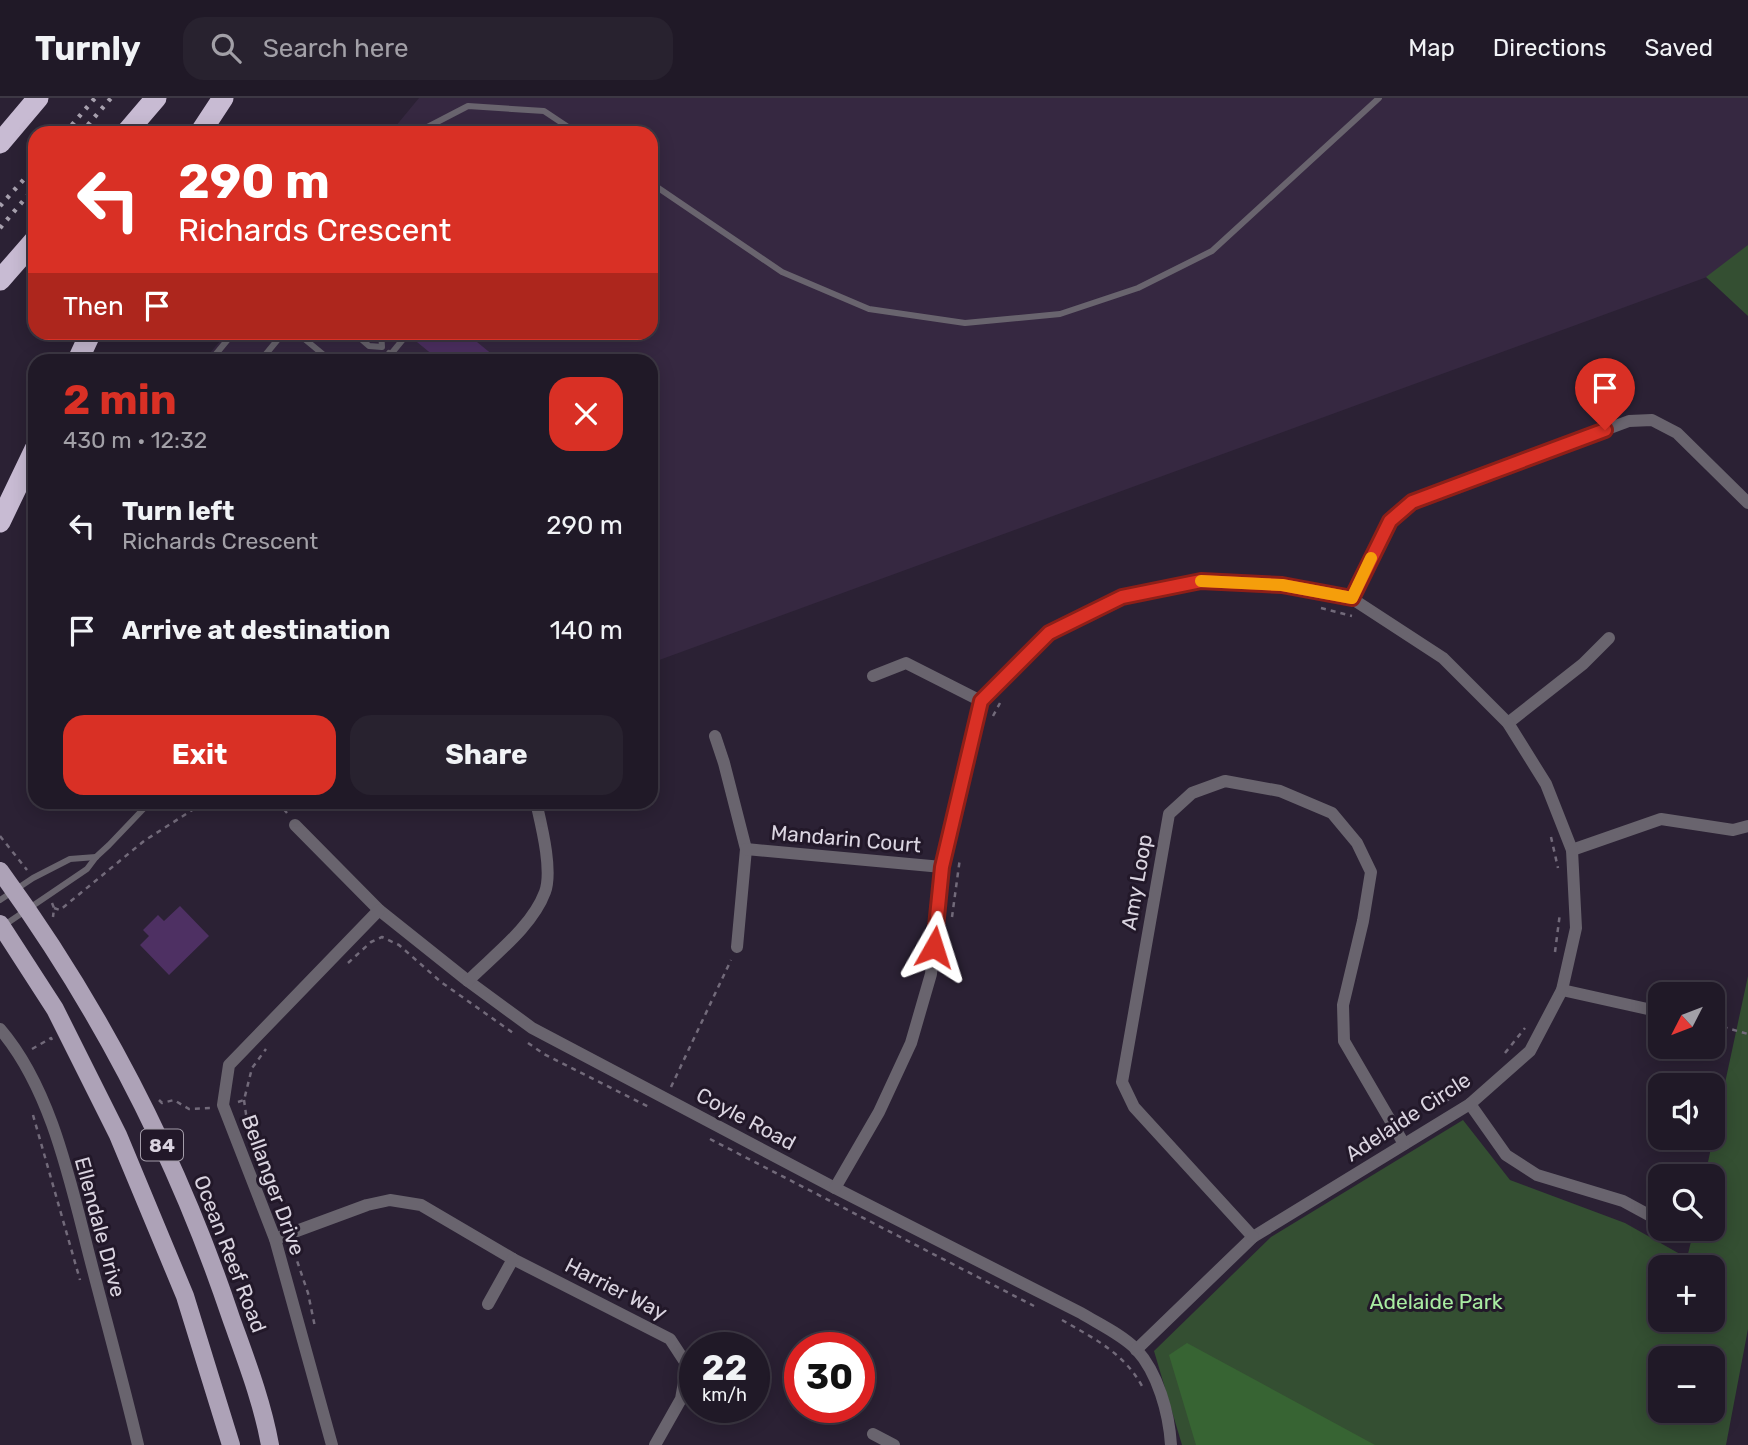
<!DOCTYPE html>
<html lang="en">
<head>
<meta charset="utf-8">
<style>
  :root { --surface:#201927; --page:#28222f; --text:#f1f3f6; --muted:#a2a0a7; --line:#3d3844; --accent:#d93025 }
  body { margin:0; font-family:Rubik,sans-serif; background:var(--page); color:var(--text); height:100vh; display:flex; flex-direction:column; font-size:26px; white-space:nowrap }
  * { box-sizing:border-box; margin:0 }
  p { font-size:23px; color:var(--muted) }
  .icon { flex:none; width:38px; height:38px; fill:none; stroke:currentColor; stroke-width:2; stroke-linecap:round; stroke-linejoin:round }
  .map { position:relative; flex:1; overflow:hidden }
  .side { position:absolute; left:28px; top:256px; width:630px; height:455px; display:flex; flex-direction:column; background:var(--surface); border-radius:21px; box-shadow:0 4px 18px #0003,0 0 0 2px var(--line) }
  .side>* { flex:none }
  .hud { position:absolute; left:28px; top:28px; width:630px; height:214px; border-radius:21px; box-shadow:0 4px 18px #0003,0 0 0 2px var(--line); background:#d93025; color:#fff; overflow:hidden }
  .needle { width:46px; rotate:228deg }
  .buttons { position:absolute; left:1648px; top:884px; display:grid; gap:14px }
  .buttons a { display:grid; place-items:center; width:77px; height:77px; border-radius:14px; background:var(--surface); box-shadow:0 4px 18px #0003,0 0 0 2px var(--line); font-size:35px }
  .speed { position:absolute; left:679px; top:1234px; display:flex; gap:14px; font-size:35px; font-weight:700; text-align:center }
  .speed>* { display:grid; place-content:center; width:91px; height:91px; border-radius:50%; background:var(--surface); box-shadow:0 4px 18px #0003,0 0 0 2px var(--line); line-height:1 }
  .speed small { font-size:18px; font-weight:400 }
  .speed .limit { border:10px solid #d22; background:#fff; color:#111 }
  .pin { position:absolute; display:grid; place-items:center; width:60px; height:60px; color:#fff; margin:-72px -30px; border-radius:50% 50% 50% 0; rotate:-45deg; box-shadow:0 0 7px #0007 }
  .pin .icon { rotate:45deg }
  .me { position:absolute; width:77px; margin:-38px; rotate:6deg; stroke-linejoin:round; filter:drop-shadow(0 0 5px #0008) }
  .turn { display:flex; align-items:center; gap:24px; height:147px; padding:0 35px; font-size:32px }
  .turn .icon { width:91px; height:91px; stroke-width:2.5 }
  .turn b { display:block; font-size:49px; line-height:60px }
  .then { display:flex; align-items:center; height:66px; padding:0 35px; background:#0003; gap:14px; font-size:26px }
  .round { display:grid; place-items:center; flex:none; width:74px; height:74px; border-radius:21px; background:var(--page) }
  .overview { display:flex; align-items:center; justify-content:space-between; height:119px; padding:0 35px }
  h1 { font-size:42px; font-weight:700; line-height:52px; color:var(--accent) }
  .primary-button { display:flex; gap:14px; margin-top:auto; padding:14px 35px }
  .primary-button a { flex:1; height:80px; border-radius:21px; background:var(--accent); color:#fff; font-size:28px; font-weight:700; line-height:80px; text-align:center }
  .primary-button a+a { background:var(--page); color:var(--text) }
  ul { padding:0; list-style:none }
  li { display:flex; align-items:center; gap:21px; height:105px; padding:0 35px }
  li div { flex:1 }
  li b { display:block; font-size:26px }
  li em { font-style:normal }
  header { display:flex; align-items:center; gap:42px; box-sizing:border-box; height:98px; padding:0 35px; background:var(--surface); border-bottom:2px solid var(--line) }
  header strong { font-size:33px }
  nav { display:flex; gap:38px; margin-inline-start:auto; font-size:24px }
  .search { width:490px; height:63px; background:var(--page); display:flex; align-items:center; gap:18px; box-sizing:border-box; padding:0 24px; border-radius:21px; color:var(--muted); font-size:26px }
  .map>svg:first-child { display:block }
</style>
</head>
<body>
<header>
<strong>Turnly</strong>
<div class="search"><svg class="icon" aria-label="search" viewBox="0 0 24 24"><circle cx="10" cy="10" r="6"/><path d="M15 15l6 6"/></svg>Search here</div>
<nav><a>Map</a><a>Directions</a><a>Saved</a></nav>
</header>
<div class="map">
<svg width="1748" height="1347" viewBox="0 0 1748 1347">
  <rect width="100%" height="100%" fill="#2b2134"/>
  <!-- built -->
  <path fill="#362841" d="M419,0H1748V164L651,565V262H204L227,235L651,234V35H390Z"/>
  <!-- green -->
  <g fill="#344f32" fill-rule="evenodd">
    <path d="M1748,147V218L1706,179Z"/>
    <path d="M1748,878V1231L1726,1347H1182L1154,1253L1271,1139L1463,1022L1510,1082L1625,1125L1687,1160L1694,1131L1713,1130V1078H1705ZM1661,1169H1713V1222H1661ZM1661,1260H1713V1312H1661Z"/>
  </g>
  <!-- water -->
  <path fill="#376433" d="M1187,1245L1375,1347H1196L1169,1257Z"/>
  <!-- building -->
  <g fill="#4e3063">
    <path d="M424,234H484L477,244L499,262H439L417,244Z"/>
    <path d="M180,808L209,838L169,877L140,847L149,838L143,832L158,817L164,823Z"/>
  </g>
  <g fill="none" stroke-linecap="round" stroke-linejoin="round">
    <!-- path -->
    <g stroke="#726a7a" stroke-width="2.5" stroke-dasharray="5 5" stroke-linecap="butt">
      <path d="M1321,510L1352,518"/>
      <path d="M993,618L1000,605"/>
      <path d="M222,704H246"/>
      <path d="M278,704L287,715"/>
      <path d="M0,738L27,772"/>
      <path d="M1551,739L1558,770"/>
      <path d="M52,805L54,810L53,819"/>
      <path d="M54,810L60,812L144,743L197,709L218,704"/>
      <path d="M952,819L960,760"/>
      <path d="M1555,854L1560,815"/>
      <path d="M348,865L371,844L382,839L399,847L441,884L516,937"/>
      <path d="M1713,926L1748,936"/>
      <path d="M528,945L544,956L649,1009"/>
      <path d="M32,951L51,940L52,942"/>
      <path d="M1505,955L1525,930"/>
      <path d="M671,989L731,862"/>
      <path d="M159,1002L162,1005L174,1002L189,1011L211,1010"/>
      <path d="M244,1002L248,1030"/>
      <path d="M1446,1003L1467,989"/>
      <path d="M238,1004L244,1002L252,970L266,951"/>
      <path d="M33,1017L80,1182"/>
      <path d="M710,1041L1034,1208"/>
      <path d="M294,1154L308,1195L315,1229"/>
      <path d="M1062,1222C1093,1240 1124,1255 1142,1288"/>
    </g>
    <!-- service -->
    <g stroke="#69646e" stroke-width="6">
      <path d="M416,35L468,8L544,13L577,35"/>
      <path d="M651,85L782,174L869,211L965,225L1060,216L1138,190L1212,153L1379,0"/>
      <path d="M296,234L330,262"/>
      <path d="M353,234L369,248L382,249L381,234"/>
      <path d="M389,255L398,262"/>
      <path d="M391,256L409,234"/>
      <path d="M211,262L234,234"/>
      <path d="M261,262L284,234"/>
      <path d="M0,802L33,780L70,761L96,759"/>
      <path d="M3,828L87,771L96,759L109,747L150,704"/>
    </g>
    <!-- minor -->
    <g stroke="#69646e" stroke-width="12">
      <path d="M1351,500L1390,423L1412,404L1629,323L1652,322L1677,335L1748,405"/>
      <path d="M873,578L906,565L981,603"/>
      <path d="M1508,625L1583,566L1609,540"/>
      <path d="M715,638L724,665L746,751L737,849"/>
      <path d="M295,727L379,812L468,883L532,930L835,1090L1081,1215C1099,1226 1121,1236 1136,1251C1158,1275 1169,1315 1171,1347"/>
      <path d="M746,751L942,769"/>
      <path d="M1572,752L1661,721L1733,732L1748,728"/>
      <path d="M468,883C494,857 532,829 545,794C553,772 541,726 536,704"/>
      <path d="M1562,892L1661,914"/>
      <path d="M0,931C54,994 72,1093 93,1172C108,1230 124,1288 138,1347"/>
      <path d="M1470,1006L1506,1057L1537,1077L1623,1103L1658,1122"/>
      <path d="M835,1090L879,1014L911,945L931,876L942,769L981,603L1049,535L1122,499L1201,483L1282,487L1351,500L1443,560L1508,625L1546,686L1572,752L1576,830L1562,892L1530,953L1470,1006L1253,1139L1136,1252"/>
      <path d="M1253,1139L1134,1009L1122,984L1169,716L1192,695L1225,683L1280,693L1332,715L1357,745L1371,774L1363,823L1343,907L1344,943L1404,1046"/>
      <path d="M275,1141L367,1107L390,1102L421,1107L513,1161L670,1241L687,1267L681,1301L655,1347"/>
      <path d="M488,1206L513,1161"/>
      <path d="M873,1336L894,1347"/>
      <path d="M332,1347L275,1141L223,1007L229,967L379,812"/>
    </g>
    <!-- primary -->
    <g stroke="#ada2b7" stroke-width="18">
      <path d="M0,773C100,910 177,1059 231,1220C246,1262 262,1303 270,1347"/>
      <path d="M0,826L55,911L118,1037L185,1198L231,1347"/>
    </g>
    <!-- motorway -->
    <g stroke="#c8bbd3" stroke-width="21">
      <path d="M126,35L156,0"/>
      <path d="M200,35L223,0"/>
      <path d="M0,45L38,0"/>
      <path d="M0,182L35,142"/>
      <path d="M78,262L91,234"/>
      <path d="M0,424L35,351"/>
    </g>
    <!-- rail -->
    <g stroke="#a7a0ae" stroke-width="4.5" stroke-dasharray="3.5 7" stroke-linecap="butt">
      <path d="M65,35L95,0"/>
      <path d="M81,35L111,0"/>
      <path d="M0,108L35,69"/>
      <path d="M0,130L35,89"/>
    </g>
  </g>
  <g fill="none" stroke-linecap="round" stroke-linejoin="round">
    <!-- route casing -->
    <g stroke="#8d1f18" stroke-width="18">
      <path id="route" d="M934,849L942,769L981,603L1049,535L1122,499L1201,483L1282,487L1352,500L1390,423L1412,404L1605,332"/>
    </g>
    <!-- route -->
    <use href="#route" stroke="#d93025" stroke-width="12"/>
    <!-- slow -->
    <path stroke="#f59e0b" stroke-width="12" d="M1201,483L1282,487L1352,500L1371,460"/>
  </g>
  <g text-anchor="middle" stroke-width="6" stroke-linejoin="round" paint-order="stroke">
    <!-- shield labels -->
    <rect fill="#221829" stroke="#a39ca9" stroke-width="2" x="141" y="1031.5" width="42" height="31" rx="5"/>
    <g font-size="19" font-weight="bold" fill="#dad4e0">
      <text x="162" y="1054">84</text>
    </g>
    <!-- street labels -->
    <g font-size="21" fill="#dad4e0" stroke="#221829">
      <text transform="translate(846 741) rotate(5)" y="7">Mandarin Court</text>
      <text transform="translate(1137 784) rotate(-80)" y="7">Amy Loop</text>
      <text transform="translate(1408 1019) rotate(-33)" y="7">Adelaide Circle</text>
      <text transform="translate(746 1021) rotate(28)" y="7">Coyle Road</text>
      <text transform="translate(273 1087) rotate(70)" y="7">Bellanger Drive</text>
      <text transform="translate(100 1129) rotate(75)" y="7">Ellendale Drive</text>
      <text transform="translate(230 1156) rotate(69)" y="7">Ocean Reef Road</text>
      <text transform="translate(616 1191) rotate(27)" y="7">Harrier Way</text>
    </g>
    <!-- park labels -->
    <g font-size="21" fill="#a8eca1" stroke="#221829">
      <text x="1436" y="1211">Adelaide Park</text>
    </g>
  </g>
</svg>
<div class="buttons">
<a><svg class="needle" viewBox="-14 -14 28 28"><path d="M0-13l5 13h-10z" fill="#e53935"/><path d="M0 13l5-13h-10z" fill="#a2a0a7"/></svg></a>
<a><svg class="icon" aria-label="sound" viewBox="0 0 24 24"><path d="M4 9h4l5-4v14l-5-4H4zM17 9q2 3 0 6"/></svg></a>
<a><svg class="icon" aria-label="search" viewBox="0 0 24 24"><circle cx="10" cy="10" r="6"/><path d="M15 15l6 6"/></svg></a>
<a>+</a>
<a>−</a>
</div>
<div class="speed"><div>22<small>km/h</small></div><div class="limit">30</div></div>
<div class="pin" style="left:1605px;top:332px;background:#d93025"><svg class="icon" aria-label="arrive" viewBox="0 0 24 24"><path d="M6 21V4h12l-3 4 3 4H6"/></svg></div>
<svg class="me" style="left:934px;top:849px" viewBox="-20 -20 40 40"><path d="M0-17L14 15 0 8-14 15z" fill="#d93025" stroke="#fff" stroke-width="4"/></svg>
<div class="hud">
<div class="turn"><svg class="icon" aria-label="left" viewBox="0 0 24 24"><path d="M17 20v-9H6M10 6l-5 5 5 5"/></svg><div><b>290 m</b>Richards Crescent</div></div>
<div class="then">Then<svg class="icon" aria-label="arrive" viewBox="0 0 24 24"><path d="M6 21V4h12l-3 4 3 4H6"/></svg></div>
</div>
<section class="side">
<div class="overview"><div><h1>2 min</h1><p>430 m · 12:32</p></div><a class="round" style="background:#d93025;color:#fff"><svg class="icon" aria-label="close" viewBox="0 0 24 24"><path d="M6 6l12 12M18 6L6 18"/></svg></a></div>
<ul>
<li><svg class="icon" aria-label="left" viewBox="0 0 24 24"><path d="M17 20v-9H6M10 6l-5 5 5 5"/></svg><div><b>Turn left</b><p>Richards Crescent</p></div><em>290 m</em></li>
<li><svg class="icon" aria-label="arrive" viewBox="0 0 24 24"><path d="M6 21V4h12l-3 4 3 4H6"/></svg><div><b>Arrive at destination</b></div><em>140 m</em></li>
</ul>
<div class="primary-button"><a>Exit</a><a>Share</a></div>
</section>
</div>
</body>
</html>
